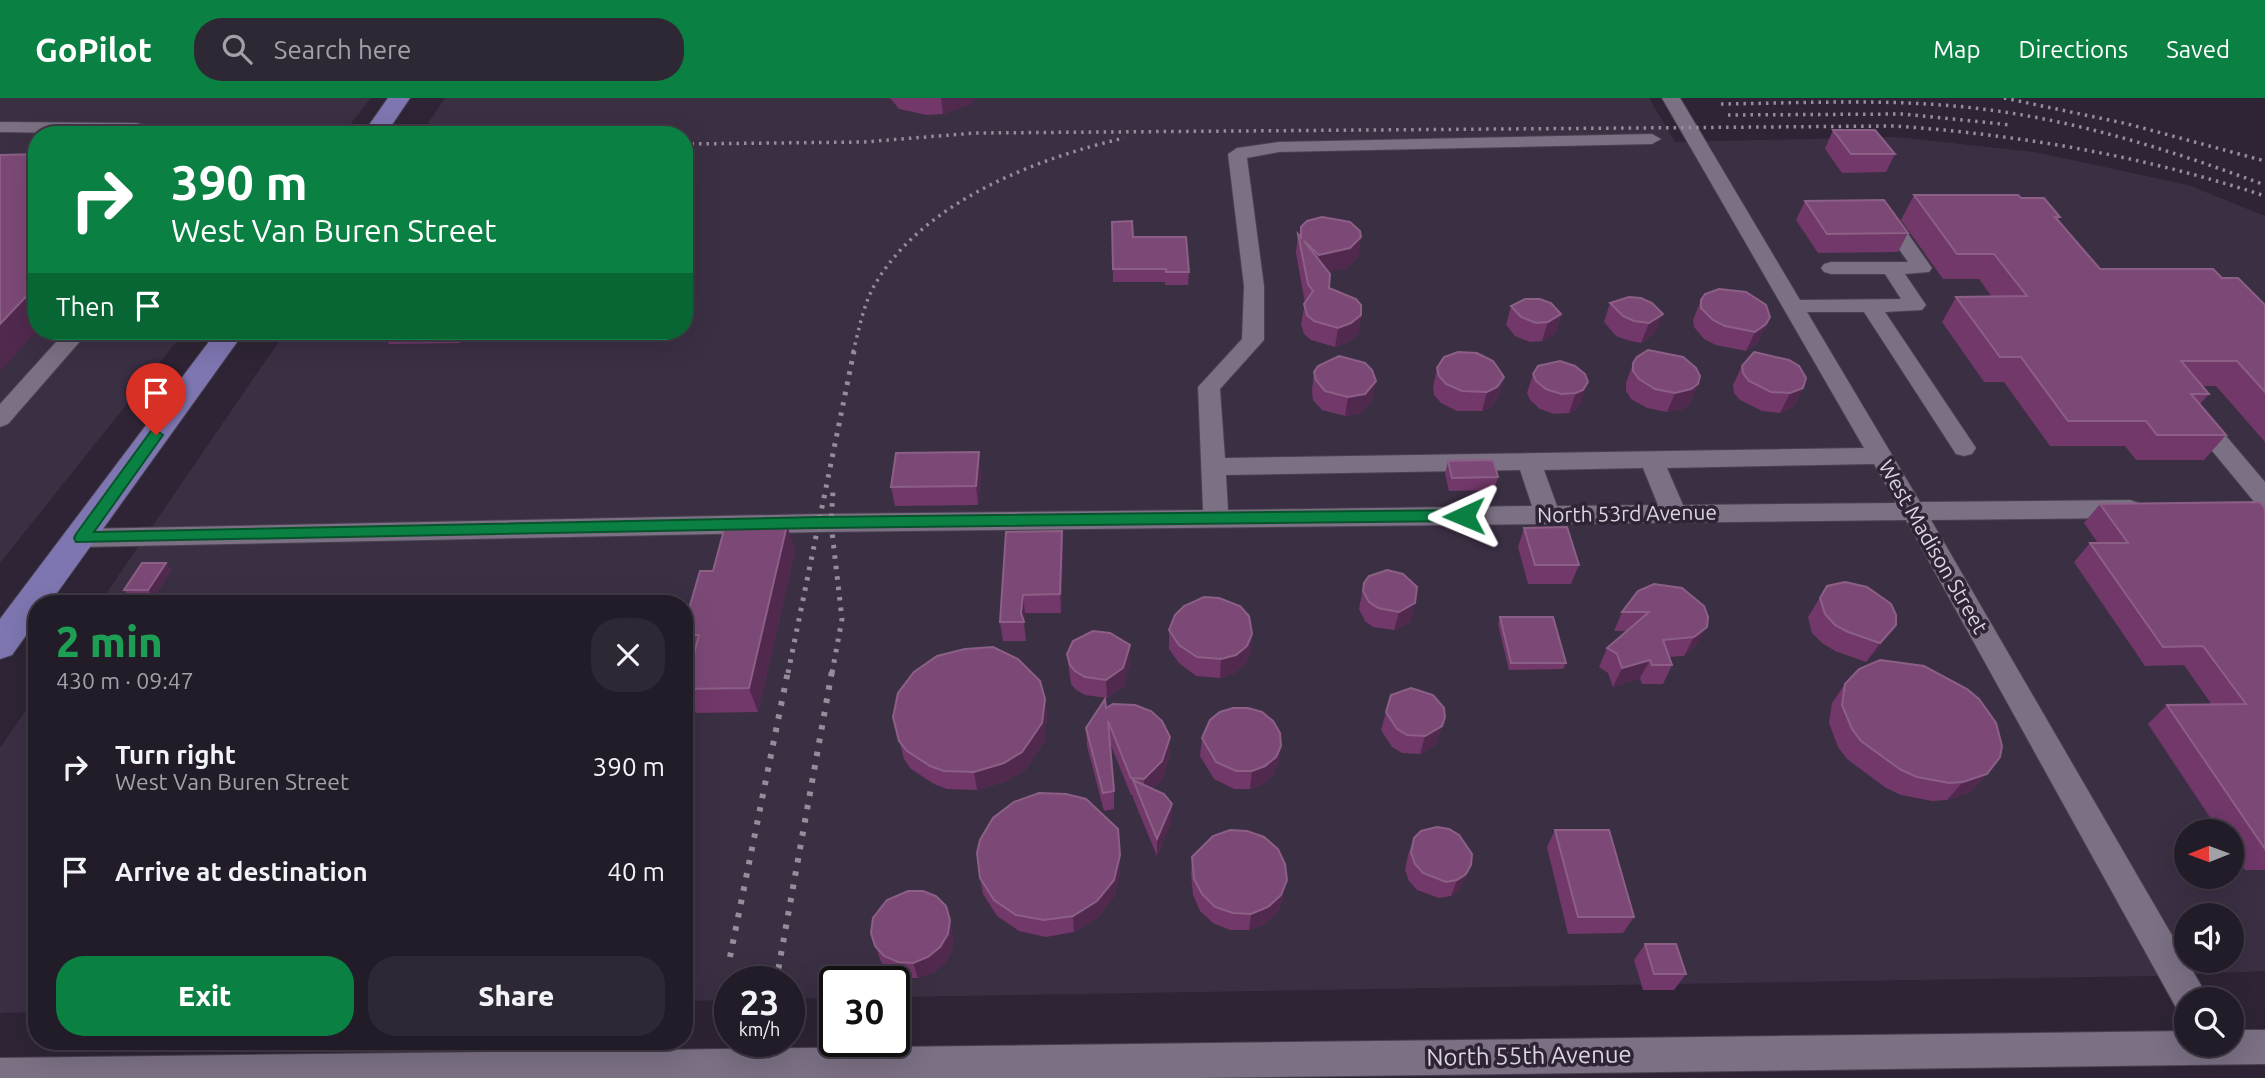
<!DOCTYPE html>
<html lang="en">
<head>
<meta charset="utf-8">
<style>
  :root { --surface:#221b28; --page:#2e2834; --text:#f1f3f6; --muted:#a2a1a8; --line:#3f3945; --accent:#0b8043 }
  body { margin:0; font-family:Ubuntu,sans-serif; background:var(--page); color:var(--text); height:100vh; display:flex; flex-direction:column; font-size:26px; white-space:nowrap }
  * { box-sizing:border-box; margin:0 }
  p { font-size:23px; color:var(--muted) }
  .icon { flex:none; width:38px; height:38px; fill:none; stroke:currentColor; stroke-width:2; stroke-linecap:round; stroke-linejoin:round }
  .map { position:relative; flex:1; overflow:hidden }
  .sheet { position:absolute; left:28px; top:497px; width:665px; height:455px; display:flex; flex-direction:column; background:var(--surface); border-radius:28px; box-shadow:0 7px 28px #0002,0 0 0 2px var(--line) }
  .sheet>* { flex:none }
  .guide { position:absolute; left:28px; top:28px; width:665px; height:214px; border-radius:28px; box-shadow:0 7px 28px #0002,0 0 0 2px var(--line); background:#0b8043; color:#fff; overflow:hidden }
  .needle { width:46px; rotate:269deg }
  .tools { position:absolute; left:2174px; top:721px; display:grid; gap:14px }
  .tools a { display:grid; place-items:center; width:70px; height:70px; border-radius:50%; background:var(--surface); box-shadow:0 7px 28px #0002,0 0 0 2px var(--line); font-size:35px }
  .speed { position:absolute; left:714px; top:868px; display:flex; gap:14px; font-size:35px; font-weight:700; text-align:center }
  .speed>* { display:grid; place-content:center; width:91px; height:91px; border-radius:50%; background:var(--surface); box-shadow:0 7px 28px #0002,0 0 0 2px var(--line); line-height:1 }
  .speed small { font-size:18px; font-weight:400 }
  .speed .limit { border:4px solid #111; border-radius:10px; background:#fff; color:#111 }
  .pin { position:absolute; display:grid; place-items:center; width:60px; height:60px; color:#fff; margin:-72px -30px; border-radius:50% 50% 50% 0; rotate:-45deg; box-shadow:0 0 7px #0007 }
  .pin .icon { rotate:45deg }
  .me { position:absolute; width:77px; margin:-38px; rotate:269deg; stroke-linejoin:round; filter:drop-shadow(0 0 5px #0008) }
  .turn { display:flex; align-items:center; gap:24px; height:147px; padding:0 28px; font-size:32px }
  .turn .icon { width:91px; height:91px; stroke-width:2.5 }
  .turn b { display:block; font-size:49px; line-height:60px }
  .then { display:flex; align-items:center; height:66px; padding:0 28px; background:#0003; gap:14px; font-size:26px }
  .round { display:grid; place-items:center; flex:none; width:74px; height:74px; border-radius:28px; background:var(--page) }
  .head { display:flex; align-items:center; justify-content:space-between; height:119px; padding:0 28px }
  h1 { font-size:42px; font-weight:800; line-height:52px; color:#1e9e55 }
  .cta { display:flex; gap:14px; margin-top:auto; padding:14px 28px }
  .cta a { flex:1; height:80px; border-radius:28px; background:var(--accent); color:#fff; font-size:28px; font-weight:800; line-height:80px; text-align:center }
  .cta a+a { background:var(--page); color:var(--text) }
  ul { padding:0; list-style:none }
  li { display:flex; align-items:center; gap:21px; height:105px; padding:0 28px }
  li div { flex:1 }
  li b { display:block; font-size:26px }
  li em { font-style:normal }
  header { display:flex; align-items:center; gap:42px; box-sizing:border-box; height:98px; padding:0 35px; background:var(--accent); color:#fff }
  header strong { font-size:33px }
  nav { display:flex; gap:38px; margin-inline-start:auto; font-size:24px }
  .search { width:490px; height:63px; background:var(--page); display:flex; align-items:center; gap:18px; box-sizing:border-box; padding:0 24px; border-radius:28px; color:var(--muted); font-size:26px }
  .map>svg:first-child { display:block }
</style>
</head>
<body>
<header>
<strong>GoPilot</strong>
<div class="search"><svg class="icon" aria-label="search" viewBox="0 0 24 24"><circle cx="10" cy="10" r="6"/><path d="M15 15l6 6"/></svg>Search here</div>
<nav><a>Map</a><a>Directions</a><a>Saved</a></nav>
</header>
<div class="map">
<svg width="2265" height="980" viewBox="0 0 2265 980">
  <rect width="100%" height="100%" fill="#2e2435"/>
  <!-- built -->
  <g fill="#3b2f44" fill-rule="evenodd">
    <path d="M0,0H371L342,37H37V233H185L0,465Z"/>
    <path d="M445,0H1649L1675,44L1896,39L2035,54L2188,87L2265,118V873L2155,878L894,899V884H835V900L789,901V884H730V902L684,903V506H99L286,233H684V37H420ZM2186,733H2231V779H2186ZM2186,817H2231V863H2186Z"/>
    <path d="M37,596V914L0,915V650Z"/>
  </g>
  <g fill="none" stroke-linecap="round" stroke-linejoin="round">
    <!-- minor casing -->
    <g stroke="#49414f" stroke-width="2">
      <g id="minor">
        <path d="M1662,0H1680L1800,202L1901,201L1885,176H1831L1824,174L1821,170L1824,166L1831,164H1908L1875,117L1885,111L1892,113L1932,170L1929,174L1905,176L1926,207L1922,212L1885,214L1972,344L1976,350L1972,356L1964,358L1956,356L1864,214H1807L1920,404L2130,402L2139,405L2142,411L2139,417L2130,420L1931,422L2202,889L2207,901H2186V916L2178,913L1906,422L819,434L81,449L72,447L68,440L72,433L81,431L819,416L1203,412L1198,289L1242,241L1244,188L1228,56L1237,50L1279,44L1652,36L1661,41L1652,46L1279,54L1247,60L1264,188V242L1220,291L1225,360L1864,350ZM1874,366L1896,405L1683,407L1667,370ZM1643,370L1658,407L1557,408L1544,372ZM1520,372L1532,408L1228,412L1226,377Z"/>
        <path d="M0,24L136,25L172,33L175,37L0,34Z"/>
        <path d="M66,233H89L8,326L0,329V306Z"/>
        <path d="M2207,323L2215,325L2265,384V409L2256,406L2199,337L2195,331L2199,325Z"/>
        <path d="M2231,932H2265V966L1200,980H0V960L2186,933V947H2231Z"/>
      </g>
    </g>
    <!-- major casing -->
    <g stroke="#49414f" stroke-width="2">
      <g id="major">
        <path d="M388,0H410L385,37H362Z"/>
        <path d="M217,233H245L49,506H37V522L12,557L0,561V521Z"/>
      </g>
    </g>
    <!-- minor -->
    <use href="#minor" fill="#7b7084" fill-rule="evenodd"/>
    <!-- major -->
    <use href="#major" fill="#7e76b0" fill-rule="evenodd"/>
    <!-- rail-far2 -->
    <g stroke="#948d9a" stroke-width="3.5" stroke-dasharray="2.5 5" stroke-linecap="butt">
      <path d="M2004,0L2128,26L2265,63"/>
      <path d="M1721,6C1808,5 1896,0 1982,11C2080,23 2173,53 2265,87"/>
      <path d="M1728,17L1903,16L2011,27"/>
      <path d="M684,46L864,44L975,35L1895,28C2022,37 2144,58 2265,98"/>
      <path d="M853,254C859,232 863,208 874,188C922,104 1035,61 1124,40"/>
    </g>
    <!-- rail-far1 -->
    <g stroke="#948d9a" stroke-width="5" stroke-dasharray="3.5 7" stroke-linecap="butt">
      <path d="M788,575L854,253"/>
      <path d="M832,575L842,521L831,425L833,393"/>
    </g>
    <!-- rail -->
    <g stroke="#948d9a" stroke-width="6" stroke-dasharray="4.5 9" stroke-linecap="butt">
      <path d="M730,859L788,573"/>
      <path d="M776,884L832,573"/>
    </g>
  </g>
  <!-- wall -->
  <g fill="#713869">
    <path d="M890,0H976L970,6L943,16L927,17L899,11Z"/>
    <path d="M1833,32L1895,56L1886,74L1842,75L1825,51Z"/>
    <path d="M1914,97L2021,100L2060,119L2058,122L2100,171L2222,180L2265,207V344L2216,288H2202L2209,296L2200,306L2226,337L2204,362H2136L2125,348H2050L2004,284H1984L1942,224L1956,199H1992L1979,181H1943L1901,122Z"/>
    <path d="M1805,103L1908,135L1898,154L1818,155L1796,122Z"/>
    <path d="M1112,124L1133,139L1189,174L1188,187H1165V184H1113Z"/>
    <path d="M1301,129L1361,139L1358,158L1347,170L1328,173L1329,190L1361,217L1358,236L1348,244L1335,249L1311,242L1304,236L1301,226L1305,205L1296,155L1298,136L1300,138Z"/>
    <path d="M1641,200L1655,235L1641,245L1627,242L1616,238L1604,224L1610,205Z"/>
    <path d="M1701,202L1770,219L1757,245L1746,253L1716,247L1704,241L1694,229L1693,222Z"/>
    <path d="M1511,208L1561,216L1555,236L1542,243L1530,244L1515,238L1506,227Z"/>
    <path d="M389,233H467L460,245L389,246L385,239Z"/>
    <path d="M1560,263L1581,304L1576,311L1569,315L1554,316L1540,311L1530,302L1527,295L1533,276Z"/>
    <path d="M1633,265L1698,286L1690,305L1683,311L1667,314L1647,310L1631,301L1626,293V285Z"/>
    <path d="M1742,268L1803,290L1793,309L1780,315L1762,313L1740,302L1734,295L1733,287Z"/>
    <path d="M1437,270L1504,279L1498,298L1491,309L1482,313H1457L1441,305L1434,297L1433,289Z"/>
    <path d="M1314,274L1372,302L1361,315L1345,318L1322,312L1313,302L1312,294Z"/>
    <path d="M1448,363L1498,379L1494,392L1449,393L1445,376Z"/>
    <path d="M981,374L978,407L895,408L891,389Z"/>
    <path d="M2100,406L2265,411V772H2245L2231,751V733H2219L2148,626L2167,607H2212L2184,567L2145,568L2074,464L2090,445H2098L2084,425Z"/>
    <path d="M1524,430L1579,467L1571,486H1528L1518,449Z"/>
    <path d="M1006,434L1063,453L1061,515H1025L1024,525L1026,543H1003L1000,524Z"/>
    <path d="M795,452L758,614L696,615L685,591L693,561L684,543V528L713,473Z"/>
    <path d="M166,465L171,472L154,499H130L124,492Z"/>
    <path d="M1364,485L1415,505L1410,524L1394,532L1373,529L1365,523L1359,511Z"/>
    <path d="M1827,488L1882,546L1866,564L1835,553L1822,545L1812,535L1808,519Z"/>
    <path d="M1682,490L1696,547L1684,558L1669,559L1672,567L1663,586H1642L1640,580L1613,589L1608,575L1599,569L1607,550L1627,533H1614L1622,514Z"/>
    <path d="M1500,519L1566,565L1563,571L1509,572L1498,526Z"/>
    <path d="M1169,532L1252,536L1250,555L1245,566L1234,575L1220,580L1196,578L1179,565L1169,551Z"/>
    <path d="M1130,547V566L1123,589L1107,600L1085,597L1076,592L1071,586L1067,556Z"/>
    <path d="M1845,586L1987,676L1970,694L1947,702L1932,703L1901,697L1886,690L1847,661L1838,649L1829,625L1832,605Z"/>
    <path d="M1045,601L1047,619L1044,643L1025,672L1006,683L977,692L947,691L934,686L911,671L904,661L893,619Z"/>
    <path d="M1106,610L1170,639V657L1162,681L1152,691L1172,706L1171,723L1157,758L1133,700V697H1131L1110,645L1114,693V711L1104,713L1087,648L1086,630Z"/>
    <path d="M1386,614L1445,619L1436,646L1420,656L1402,655L1392,649L1381,632Z"/>
    <path d="M1202,640L1281,648L1278,665L1273,677L1263,686L1250,691H1234L1214,681L1200,658Z"/>
    <path d="M1555,732L1634,819L1623,835L1568,836L1547,749Z"/>
    <path d="M1414,740L1471,767L1459,792L1451,798L1439,800L1417,792L1409,783L1405,772L1408,757Z"/>
    <path d="M1192,759L1283,799L1278,814L1265,826L1249,832H1230L1213,825L1200,813L1193,797L1191,776Z"/>
    <path d="M1120,774L1114,798L1098,819L1074,834L1046,839L1019,833L997,818L983,796L980,780Z"/>
    <path d="M871,835L953,838L952,852L945,865L932,875L918,880H903L890,874L881,864Z"/>
    <path d="M1645,846L1686,876L1674,892H1643L1634,862Z"/>
  </g>
  <!-- shaded-wall -->
  <g fill="#51294f">
    <path d="M941,0H976L970,6L943,16Z"/>
    <path d="M1361,139L1358,158L1347,170L1316,176L1319,157Z"/>
    <path d="M37,187V233L0,273V226Z"/>
    <path d="M1561,216L1555,236L1542,243L1548,224Z"/>
    <path d="M1663,216L1655,235L1641,245L1649,225Z"/>
    <path d="M1361,217L1358,236L1348,244L1335,249L1338,230Z"/>
    <path d="M1770,219L1757,245L1746,253L1755,234Z"/>
    <path d="M460,233H467L460,245L457,239Z"/>
    <path d="M1504,279L1498,298L1491,309L1482,313L1487,294Z"/>
    <path d="M1376,283L1372,302L1361,315L1345,318L1348,299Z"/>
    <path d="M1588,284L1581,304L1576,311L1569,315L1576,295Z"/>
    <path d="M1698,286L1690,305L1683,311L1667,314L1675,295Z"/>
    <path d="M1803,290L1793,309L1780,315L1790,295Z"/>
    <path d="M979,354L981,374L978,407L976,388Z"/>
    <path d="M787,427L795,452L758,614L749,590Z"/>
    <path d="M1062,433L1063,453L1061,515L1060,496Z"/>
    <path d="M166,465L171,472L154,499L148,492Z"/>
    <path d="M1023,497L1025,515L1024,525L1021,515Z"/>
    <path d="M1415,505L1410,524L1394,532L1399,514Z"/>
    <path d="M1896,527L1882,546L1866,564L1880,545Z"/>
    <path d="M1707,529L1696,547L1684,558L1694,539Z"/>
    <path d="M1252,536L1250,555L1245,566L1234,575L1220,580L1221,561Z"/>
    <path d="M1130,547V566L1123,589L1107,600L1106,582Z"/>
    <path d="M1650,562L1640,580L1613,589L1622,570Z"/>
    <path d="M1045,601L1047,619L1044,643L1025,672L1006,683L977,692L974,674Z"/>
    <path d="M1442,628L1436,646L1420,656L1425,638Z"/>
    <path d="M1170,639V657L1162,681L1144,699V681Z"/>
    <path d="M1281,648L1278,665L1273,677L1263,686L1250,691L1252,673Z"/>
    <path d="M1987,676L1970,694L1947,702L1963,684Z"/>
    <path d="M1172,706L1171,723L1157,758V741Z"/>
    <path d="M1120,757V774L1114,798L1098,819L1074,834L1073,818Z"/>
    <path d="M1471,767L1459,792L1451,798L1457,782Z"/>
    <path d="M1287,782L1283,799L1278,814L1265,826L1249,832L1251,816Z"/>
    <path d="M950,822L953,838L952,852L945,865L932,875L918,880L913,865Z"/>
  </g>
  <!-- building -->
  <g fill="#7c4976" stroke="#8b5f86" stroke-width="2">
    <path d="M1833,32H1875L1895,56H1851Z"/>
    <path d="M37,56V187L0,226V57Z"/>
    <path d="M1914,97H2018L2021,100H2044L2060,119H2055L2100,171H2213L2222,180H2238L2265,207V294L2237,263H2181L2209,296H2191L2226,337H2157L2146,323H2068L2021,259H2000L1956,199L2027,198L1994,156H1957Z"/>
    <path d="M1884,102L1908,135L1827,136L1805,103Z"/>
    <path d="M1322,119L1350,124L1360,133L1361,139L1350,150L1319,157L1304,143L1330,176L1329,190L1356,201L1361,207V217L1351,225L1338,230L1314,223L1307,217L1304,206L1313,193L1308,186L1298,136L1301,139V129L1307,123Z"/>
    <path d="M1132,123L1133,139H1186L1189,174H1166V171H1113L1112,124Z"/>
    <path d="M1719,191L1746,194L1766,207L1770,219L1766,226L1755,234L1725,228L1713,222L1701,210V202L1705,196Z"/>
    <path d="M1629,199L1641,200L1652,205L1663,216L1649,225L1634,223L1623,218L1610,205Z"/>
    <path d="M1525,201H1540L1551,205L1561,216L1548,224L1536,225L1521,219L1511,208Z"/>
    <path d="M389,233H460L457,239H385Z"/>
    <path d="M1648,252L1683,259L1696,270L1700,278L1698,286L1691,291L1675,295L1655,291L1639,281L1633,273V265L1637,259Z"/>
    <path d="M1458,254L1477,255L1493,263L1504,279L1497,289L1487,294L1462,293L1446,286L1439,278L1437,270L1444,259Z"/>
    <path d="M1754,254L1789,262L1799,268L1806,280L1803,290L1790,295L1771,294L1749,283L1743,275L1742,268Z"/>
    <path d="M1339,258L1365,265L1372,272L1376,283L1365,296L1348,299L1325,293L1316,282L1314,274L1318,268Z"/>
    <path d="M1560,263L1575,268L1585,276L1588,284L1583,292L1576,295L1561,296L1546,291L1536,283L1533,276L1538,268Z"/>
    <path d="M979,354L976,388L891,389L896,355Z"/>
    <path d="M1493,362L1498,379L1452,380L1448,363Z"/>
    <path d="M2260,404L2265,411V751L2167,607L2246,606L2203,548L2163,549L2090,445H2128L2100,406Z"/>
    <path d="M787,427L749,590L685,591L699,537H684V528L700,473H713L725,428Z"/>
    <path d="M1567,429L1579,467H1535L1524,430Z"/>
    <path d="M1062,433L1060,496L1023,497L1021,515L1024,524H1000L1006,434Z"/>
    <path d="M142,465H166L148,492H124Z"/>
    <path d="M1387,472L1403,476L1417,489L1415,505L1399,514L1378,510L1369,504L1363,493L1364,485L1369,478Z"/>
    <path d="M1845,484L1867,489L1891,506L1896,517V527L1880,545L1848,534L1835,527L1825,516L1820,500L1827,488Z"/>
    <path d="M1654,486L1682,490L1704,508L1708,519L1707,529L1694,539L1663,542L1672,567H1652L1650,562L1622,570L1617,556L1607,550L1649,514H1622L1638,493Z"/>
    <path d="M1204,499L1219,500L1240,508L1249,518L1252,536L1247,548L1236,557L1221,561L1197,559L1179,547L1169,532L1175,517L1184,508Z"/>
    <path d="M1500,519H1553L1566,565H1511Z"/>
    <path d="M1093,533L1110,535L1130,547L1123,570L1106,582L1085,579L1075,573L1070,567L1067,556L1073,543Z"/>
    <path d="M993,549L1018,561L1040,583L1045,601L1042,625L1022,654L1004,665L974,674L944,673L930,668L907,653L899,643L893,619L898,595L914,574L937,558L965,551Z"/>
    <path d="M1880,562L1924,568L1967,591L1979,601L1996,625L2002,648L2000,659L1987,676L1963,684L1949,685L1917,679L1901,672L1861,643L1852,631L1842,607L1845,586L1859,571Z"/>
    <path d="M1411,590L1433,597L1444,610L1445,619L1442,628L1425,638L1407,637L1397,631L1386,614L1391,597Z"/>
    <path d="M1105,601L1106,610L1113,606L1135,607L1151,613L1162,623L1170,639L1162,663L1144,681L1131,680L1108,623L1114,693L1103,695L1086,630Z"/>
    <path d="M1233,610H1248L1262,614L1273,623L1280,635L1281,648L1276,659L1265,668L1252,673H1236L1216,664L1202,640L1210,622L1220,614Z"/>
    <path d="M1133,682L1164,696L1172,706L1157,741Z"/>
    <path d="M1039,695L1066,696L1086,701L1118,731L1120,757L1114,782L1097,803L1073,818L1044,822L1016,817L994,802L980,780L977,755L980,742L993,720L1014,704Z"/>
    <path d="M1437,729L1449,731L1459,737L1472,756L1471,767L1466,776L1457,782L1446,784L1423,775L1415,766L1411,755L1414,740L1421,733Z"/>
    <path d="M1230,732L1247,733L1264,739L1278,751L1285,766L1287,782L1281,797L1268,809L1251,816L1233,815L1215,809L1202,796L1194,781L1192,759L1213,738Z"/>
    <path d="M1555,732H1609L1634,819H1578Z"/>
    <path d="M908,793H923L936,798L946,808L950,822L948,836L940,849L928,859L913,865L898,864L884,858L875,848L871,835L873,820L887,802Z"/>
    <path d="M1645,846H1676L1686,876H1654Z"/>
  </g>
  <!-- route -->
  <path fill="#0b8043" stroke="#07532c" stroke-width="2" d="M156,332L163,337L94,434L819,419L1464,412L1472,418L1464,423L819,430L76,444L74,440L76,436L151,333Z"/>
  <g text-anchor="middle" stroke-width="7" stroke-linejoin="round" paint-order="stroke">
    <!-- street labels -->
    <g font-size="21" fill="#dbd5e0" stroke="#2e2435">
      <text transform="translate(1627 416) rotate(-1)" y="7">North 53rd Avenue</text>
      <text transform="translate(1933 449) rotate(60)" y="7">West Madison Street</text>
    </g>
    <!-- near-street labels -->
    <g font-size="24" fill="#dbd5e0" stroke="#2e2435">
      <text transform="translate(1529 958) rotate(-1)" y="8">North 55th Avenue</text>
    </g>
  </g>
</svg>
<div class="tools">
<a><svg class="needle" viewBox="-14 -14 28 28"><path d="M0-13l5 13h-10z" fill="#e53935"/><path d="M0 13l5-13h-10z" fill="#a2a1a8"/></svg></a>
<a><svg class="icon" aria-label="sound" viewBox="0 0 24 24"><path d="M4 9h4l5-4v14l-5-4H4zM17 9q2 3 0 6"/></svg></a>
<a><svg class="icon" aria-label="search" viewBox="0 0 24 24"><circle cx="10" cy="10" r="6"/><path d="M15 15l6 6"/></svg></a>
</div>
<div class="speed"><div>23<small>km/h</small></div><div class="limit">30</div></div>
<div class="pin" style="left:156px;top:337px;background:#d93025"><svg class="icon" aria-label="arrive" viewBox="0 0 24 24"><path d="M6 21V4h12l-3 4 3 4H6"/></svg></div>
<svg class="me" style="left:1464px;top:418px" viewBox="-20 -20 40 40"><path d="M0-17L14 15 0 8-14 15z" fill="#0b8043" stroke="#fff" stroke-width="4"/></svg>
<div class="guide">
<div class="turn"><svg class="icon" aria-label="right" viewBox="0 0 24 24"><path d="M7 20v-9h11M14 6l5 5-5 5"/></svg><div><b>390 m</b>West Van Buren Street</div></div>
<div class="then">Then<svg class="icon" aria-label="arrive" viewBox="0 0 24 24"><path d="M6 21V4h12l-3 4 3 4H6"/></svg></div>
</div>
<section class="sheet">
<div class="head"><div><h1>2 min</h1><p>430 m · 09:47</p></div><a class="round"><svg class="icon" aria-label="close" viewBox="0 0 24 24"><path d="M6 6l12 12M18 6L6 18"/></svg></a></div>
<ul>
<li><svg class="icon" aria-label="right" viewBox="0 0 24 24"><path d="M7 20v-9h11M14 6l5 5-5 5"/></svg><div><b>Turn right</b><p>West Van Buren Street</p></div><em>390 m</em></li>
<li><svg class="icon" aria-label="arrive" viewBox="0 0 24 24"><path d="M6 21V4h12l-3 4 3 4H6"/></svg><div><b>Arrive at destination</b></div><em>40 m</em></li>
</ul>
<div class="cta"><a>Exit</a><a>Share</a></div>
</section>
</div>
</body>
</html>
